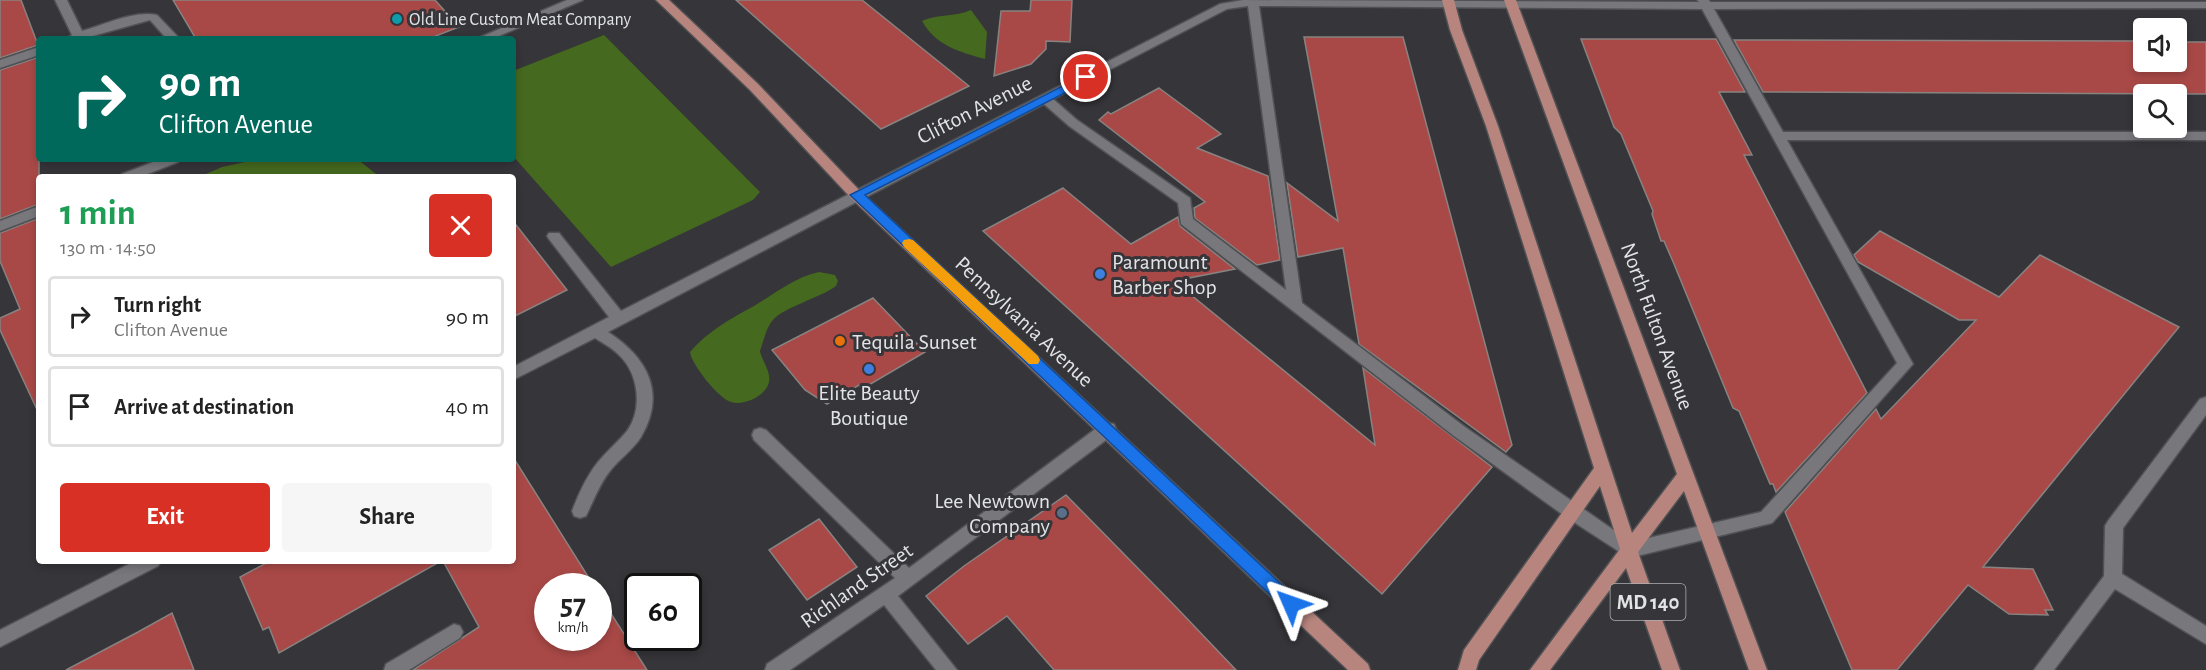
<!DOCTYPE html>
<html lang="en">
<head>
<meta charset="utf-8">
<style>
  :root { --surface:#fff; --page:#f6f6f6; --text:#222; --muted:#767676; --line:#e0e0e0; --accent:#d93025 }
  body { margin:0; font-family:"Alegreya Sans",sans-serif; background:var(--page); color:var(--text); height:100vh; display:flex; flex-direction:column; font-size:22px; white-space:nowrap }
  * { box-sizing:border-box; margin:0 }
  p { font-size:20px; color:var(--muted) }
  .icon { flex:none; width:33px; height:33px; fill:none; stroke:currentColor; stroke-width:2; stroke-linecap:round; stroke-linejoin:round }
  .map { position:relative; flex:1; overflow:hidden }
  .side { position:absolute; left:36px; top:174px; width:480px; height:390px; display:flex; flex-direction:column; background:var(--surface); border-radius:6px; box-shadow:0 3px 9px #0003 }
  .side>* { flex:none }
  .guide { position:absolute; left:36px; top:36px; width:480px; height:126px; border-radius:6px; box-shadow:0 3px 9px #0003; background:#00695c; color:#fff; overflow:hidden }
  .tools { position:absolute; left:2133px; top:18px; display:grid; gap:12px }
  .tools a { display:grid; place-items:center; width:54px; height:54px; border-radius:6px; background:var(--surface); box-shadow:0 3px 9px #0003; font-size:30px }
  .speed { position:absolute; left:534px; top:573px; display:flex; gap:12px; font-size:30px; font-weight:700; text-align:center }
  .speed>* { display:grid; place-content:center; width:78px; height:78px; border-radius:50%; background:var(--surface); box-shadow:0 3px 9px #0003; line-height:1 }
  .speed small { font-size:15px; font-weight:400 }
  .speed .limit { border:3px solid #111; border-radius:9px; background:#fff; color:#111 }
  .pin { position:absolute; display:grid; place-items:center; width:51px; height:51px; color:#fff; margin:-26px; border:3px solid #fff; border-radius:50%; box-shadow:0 2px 6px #0007 }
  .me { position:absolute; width:66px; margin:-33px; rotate:313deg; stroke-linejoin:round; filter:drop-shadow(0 0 4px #0008) }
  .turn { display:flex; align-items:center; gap:21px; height:126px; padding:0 24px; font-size:27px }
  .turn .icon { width:78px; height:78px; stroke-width:2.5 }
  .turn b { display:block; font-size:42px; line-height:51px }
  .round { display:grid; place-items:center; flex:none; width:63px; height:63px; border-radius:6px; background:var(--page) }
  .headline { display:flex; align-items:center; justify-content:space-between; height:102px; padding:0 24px }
  h1 { font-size:36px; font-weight:700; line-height:45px; color:#1e9e55 }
  .primary-button { display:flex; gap:12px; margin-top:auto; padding:12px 24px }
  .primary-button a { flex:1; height:69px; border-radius:6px; background:var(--accent); color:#fff; font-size:24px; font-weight:700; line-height:69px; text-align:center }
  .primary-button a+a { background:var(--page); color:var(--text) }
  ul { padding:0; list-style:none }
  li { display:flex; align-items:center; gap:18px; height:81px; margin:0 12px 9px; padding:0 12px; border:3px solid var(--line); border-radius:6px }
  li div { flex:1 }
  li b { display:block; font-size:22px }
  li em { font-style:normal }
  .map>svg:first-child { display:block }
</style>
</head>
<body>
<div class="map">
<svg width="2206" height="670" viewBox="0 0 2206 670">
  <rect width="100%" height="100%" fill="#35353a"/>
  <!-- green -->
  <g fill="#45691e">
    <path d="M971,10L987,32L985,59C960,52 936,46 922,21C937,14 955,17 971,10Z"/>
    <path d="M604,35L760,192L753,200L611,267L513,156V71Z"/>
    <path d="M324,159H357L380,177H199L222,167L245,162H318Z"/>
    <path d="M819,272L835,275L838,281L836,286C820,298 784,307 773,320C766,328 764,340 760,351C762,361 771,371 769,382C766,396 744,406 731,402C719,399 691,364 690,352C708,331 730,319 754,306C776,293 793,278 819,272Z"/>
  </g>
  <!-- building -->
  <g fill="#a94947" stroke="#888281" stroke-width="1.5">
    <path d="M0,0H21L38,45L0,58Z"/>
    <path d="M173,0H435L459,27L428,39H196Z"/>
    <path d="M736,0H862L969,86L881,129Z"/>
    <path d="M1031,0H1072L1070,42L1046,41V49L1031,64L994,76L1001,11H1030Z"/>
    <path d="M1304,37H1403L1512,445L1506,452L1359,344L1343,248L1298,257L1287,183L1338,221Z"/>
    <path d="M1581,39H1716L1745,92H1719L1752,155H1744L1867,393L1776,492L1773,484H1770L1739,411L1733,408L1674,264L1664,241H1661L1652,214L1653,211L1621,134L1614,127Z"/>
    <path d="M1734,40L2144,41V62H2176V42H2206V94L1763,92Z"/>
    <path d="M39,57V204L0,219V70Z"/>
    <path d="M1159,88L1221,134L1197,148L1268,176L1280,260L1257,265L1195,218L1194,208L1205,202L1099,120L1108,112L1111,114Z"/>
    <path d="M1063,188L1131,244L1178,217L1180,226L1235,269L1174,281L1375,445L1363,368L1492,467L1382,594L983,231Z"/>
    <path d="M39,218V414L0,330V318L20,309L0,261V233Z"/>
    <path d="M513,221L567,290L513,317Z"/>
    <path d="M1880,231L1999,297L2040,255L2179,327L1983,567L2033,569L2053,610H2045L2048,615L2009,614L1968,585L1897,670H1852L1785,512L1876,409L1881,419L1976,320H1959L1858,262L1854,255Z"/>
    <path d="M873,298L925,352L862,389L859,385L827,404L805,390L772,350Z"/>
    <path d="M513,457L594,586H548V638H598V593L647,670H413L479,627L443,561H513Z"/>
    <path d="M1066,495L1175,606L1236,670H1054L1007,616L968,644L926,596L964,566Z"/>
    <path d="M819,519L857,567L807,600L769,550Z"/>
    <path d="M270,561H441L279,653L269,627L263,630L240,577Z"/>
    <path d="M172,613L194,670H66L138,632Z"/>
  </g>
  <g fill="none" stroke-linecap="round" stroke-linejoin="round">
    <!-- minor casing -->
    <g stroke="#505154" stroke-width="3">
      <g id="minor">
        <path d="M55,0H67L82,31C104,25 134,10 157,15L180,39H167L150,20L82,39H66L72,35Z"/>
        <path d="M567,0H583L492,39H476Z"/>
        <path d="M1243,0L1699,2L1697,0H1709L1710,2H2206V8L1714,9L1783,132H2206V140H1787L1913,364L1772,523L1629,558L1566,517L1454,436L1181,224L1178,203L1069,126L1044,104L608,332C647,357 667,393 641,437C633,450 619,459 610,471C599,485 594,500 586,516L580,518L574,516L572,511C579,493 586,477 598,462C607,451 618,442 627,431C643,409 639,373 618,354C612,348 603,343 595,338L513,380V367L609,317L549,239L547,236L549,233H559L621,311L1220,4ZM1248,6L1286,290L1193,219L1190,198L1077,120L1053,99L1227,9ZM1259,6L1702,9L1897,363L1761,512L1631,542L1465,427L1302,303Z"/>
        <path d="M39,47V55L0,68V60Z"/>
        <path d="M161,159H180L178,162L140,177H120L122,174Z"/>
        <path d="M39,206V216L0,231V221Z"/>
        <path d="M2206,397V415L2123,528L2122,574L2206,626V644L2115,589L2054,670H2034L2104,576L2105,526L2108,521L2200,399Z"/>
        <path d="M1108,423L1114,424L1116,429L1114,434L898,596L957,670H936L884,605L790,670H765L767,664L895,578L754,440L752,435L754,430L760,428L766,430L909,568L1102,424Z"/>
        <path d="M135,561H161L158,566L0,647V630Z"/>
        <path d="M454,624L460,626L463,632L460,638L409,670H384L386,664Z"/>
      </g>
    </g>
    <!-- major casing -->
    <g stroke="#505154" stroke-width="3">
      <g id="major">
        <path d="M656,0H669L758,84L861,192L1368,664L1370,670H1348L851,198L750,90Z"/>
        <path d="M1442,0H1454L1462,30L1498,126L1632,533L1677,474L1504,0H1516L1767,670H1749L1684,491L1638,552L1680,670H1662L1626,568L1550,670H1530L1620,549L1600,486L1479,660L1476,670H1458L1464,650L1594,468L1486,126L1450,30Z"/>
      </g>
    </g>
    <!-- minor -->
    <use href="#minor" fill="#77777c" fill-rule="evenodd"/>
    <!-- major -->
    <use href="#major" fill="#b8857e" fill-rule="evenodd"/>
  </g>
  <!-- route -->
  <path fill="#1a73e8" stroke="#114b97" stroke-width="1.5" d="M1086,74L1091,77L1090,80L865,195L1297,599L1299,604L1297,609L1291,611L1285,609L850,195Z"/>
  <!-- slow -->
  <path fill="#f59e0b" d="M909,239L913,240L1038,356L1040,360L1038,364H1029L904,247L902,243L904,240Z"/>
  <!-- markers -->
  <circle fill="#0f9aa8" stroke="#35353a" stroke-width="2" cx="397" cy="19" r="6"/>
  <g fill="#3f7fe0" stroke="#35353a" stroke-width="2">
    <circle cx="1100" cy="274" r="6"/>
    <circle cx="869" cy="369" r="6"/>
  </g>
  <circle fill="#e8710a" stroke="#35353a" stroke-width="2" cx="840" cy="341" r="6"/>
  <circle fill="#5c6f8a" stroke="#35353a" stroke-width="2" cx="1062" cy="513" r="6"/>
  <g text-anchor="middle" stroke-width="6" stroke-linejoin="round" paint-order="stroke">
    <!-- far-poi labels -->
    <g font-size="18" fill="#e3e4e6" stroke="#35353a" text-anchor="start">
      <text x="409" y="25">Old Line Custom Meat Company</text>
    </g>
    <!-- shield labels -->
    <rect fill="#35353a" stroke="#afb0b2" stroke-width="1.5" x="1610.5" y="584" width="75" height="36" rx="4.5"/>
    <g font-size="21" font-weight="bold" fill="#e3e4e6">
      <text x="1648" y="609">MD 140</text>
    </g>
    <!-- street labels -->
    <g font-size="22" fill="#e3e4e6" stroke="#35353a">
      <text transform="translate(974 109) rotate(-27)" y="8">Clifton Avenue</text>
      <text transform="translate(1025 321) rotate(43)" y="8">Pennsylvania Avenue</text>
      <text transform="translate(1658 326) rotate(70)" y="8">North Fulton Avenue</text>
      <text transform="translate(856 585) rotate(-35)" y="8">Richland Street</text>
    </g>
    <!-- poi labels -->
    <g font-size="22" fill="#e3e4e6" stroke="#35353a" text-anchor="start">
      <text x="1112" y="269">Paramount<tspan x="1112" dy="25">Barber Shop</tspan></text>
      <text x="852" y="349">Tequila Sunset</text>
      <text x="869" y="400" text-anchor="middle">Elite Beauty<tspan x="869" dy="25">Boutique</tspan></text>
      <text x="1050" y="508" text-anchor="end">Lee Newtown<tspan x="1050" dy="25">Company</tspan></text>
    </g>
  </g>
</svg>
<div class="tools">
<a><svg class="icon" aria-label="sound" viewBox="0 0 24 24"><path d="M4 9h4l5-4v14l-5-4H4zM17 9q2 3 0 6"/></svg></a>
<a><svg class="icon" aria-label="search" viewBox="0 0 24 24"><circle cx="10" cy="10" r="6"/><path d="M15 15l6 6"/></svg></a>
</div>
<div class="speed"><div>57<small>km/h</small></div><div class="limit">60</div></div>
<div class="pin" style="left:1086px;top:77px;background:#d93025"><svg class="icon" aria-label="arrive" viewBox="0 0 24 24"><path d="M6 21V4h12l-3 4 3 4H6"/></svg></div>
<svg class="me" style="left:1291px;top:604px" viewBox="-20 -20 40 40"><path d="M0-17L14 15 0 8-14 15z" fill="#1a73e8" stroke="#fff" stroke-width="4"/></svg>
<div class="guide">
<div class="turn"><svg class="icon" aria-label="right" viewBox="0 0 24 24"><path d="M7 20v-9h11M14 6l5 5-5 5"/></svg><div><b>90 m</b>Clifton Avenue</div></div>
</div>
<section class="side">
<div class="headline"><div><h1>1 min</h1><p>130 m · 14:50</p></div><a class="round" style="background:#d93025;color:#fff"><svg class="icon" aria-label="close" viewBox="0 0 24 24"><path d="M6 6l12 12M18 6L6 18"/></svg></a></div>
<ul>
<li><svg class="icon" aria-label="right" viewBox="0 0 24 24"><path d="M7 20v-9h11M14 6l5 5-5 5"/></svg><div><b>Turn right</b><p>Clifton Avenue</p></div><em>90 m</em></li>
<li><svg class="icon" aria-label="arrive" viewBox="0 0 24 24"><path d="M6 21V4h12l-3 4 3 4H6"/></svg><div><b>Arrive at destination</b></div><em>40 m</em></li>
</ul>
<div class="primary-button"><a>Exit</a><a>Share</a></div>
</section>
</div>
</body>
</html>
